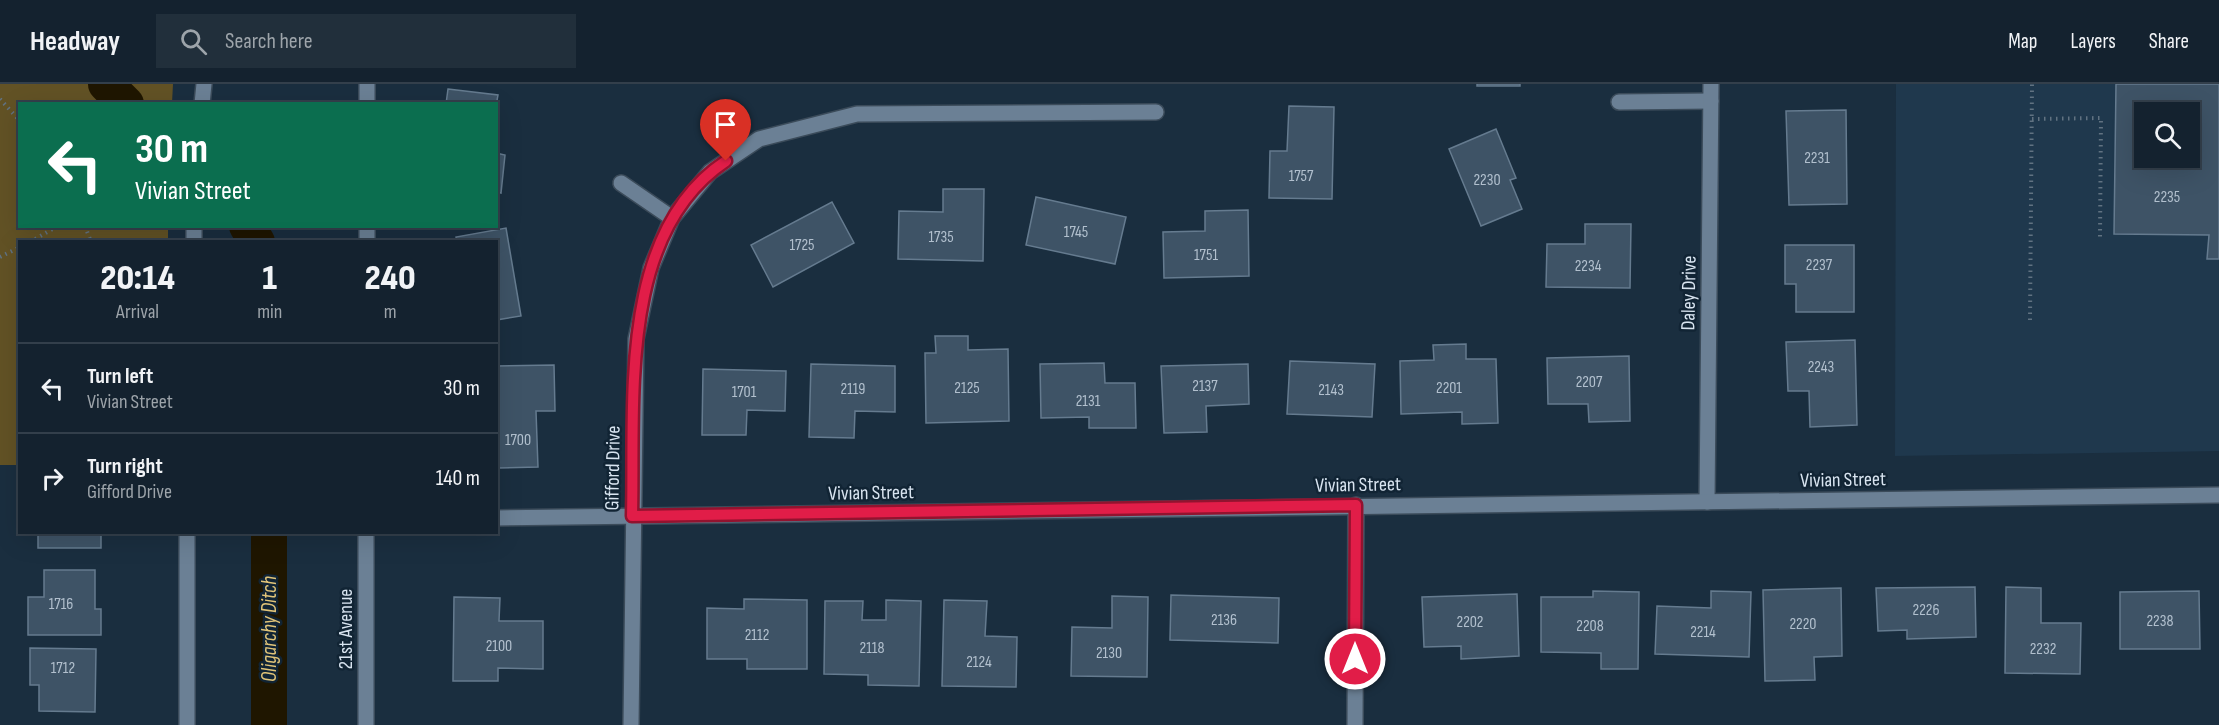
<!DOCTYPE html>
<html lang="en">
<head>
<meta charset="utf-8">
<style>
  :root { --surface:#14222f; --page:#212f3b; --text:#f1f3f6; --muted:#9da4aa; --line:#333f4b }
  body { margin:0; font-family:"Sofia Sans Condensed",sans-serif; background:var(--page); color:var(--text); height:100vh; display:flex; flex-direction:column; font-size:22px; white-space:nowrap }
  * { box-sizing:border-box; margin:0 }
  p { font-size:20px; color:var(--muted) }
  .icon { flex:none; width:33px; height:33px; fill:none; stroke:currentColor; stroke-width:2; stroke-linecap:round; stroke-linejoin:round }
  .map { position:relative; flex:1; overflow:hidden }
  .side { position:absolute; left:18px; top:156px; width:480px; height:294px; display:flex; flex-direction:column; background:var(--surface); border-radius:0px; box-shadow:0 6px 24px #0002,0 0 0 2px var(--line) }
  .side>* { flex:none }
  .top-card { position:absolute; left:18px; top:18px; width:480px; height:126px; border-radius:0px; box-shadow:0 6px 24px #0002,0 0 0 2px var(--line); background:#0b6e4f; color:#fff; overflow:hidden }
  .tools { position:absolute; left:2134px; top:18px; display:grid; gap:12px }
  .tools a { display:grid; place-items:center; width:66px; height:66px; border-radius:0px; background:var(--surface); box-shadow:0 6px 24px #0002,0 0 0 2px var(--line); font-size:30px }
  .pin { position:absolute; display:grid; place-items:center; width:51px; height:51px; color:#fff; margin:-62px -26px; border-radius:50% 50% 50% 0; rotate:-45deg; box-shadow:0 0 6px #0007 }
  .pin .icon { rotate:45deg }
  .me { position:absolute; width:66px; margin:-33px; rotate:0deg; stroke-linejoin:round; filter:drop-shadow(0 0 4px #0008) }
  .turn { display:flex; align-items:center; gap:21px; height:126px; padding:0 18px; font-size:27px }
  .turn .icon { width:78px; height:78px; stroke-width:2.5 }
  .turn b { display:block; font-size:42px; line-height:51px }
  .eta { display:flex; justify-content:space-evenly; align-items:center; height:102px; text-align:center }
  .eta b { font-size:36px; font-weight:800; line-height:42px }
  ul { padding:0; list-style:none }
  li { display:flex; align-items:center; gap:18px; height:90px; padding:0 18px; border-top:2px solid var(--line) }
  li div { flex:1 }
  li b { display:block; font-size:22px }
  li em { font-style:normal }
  header { display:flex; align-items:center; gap:36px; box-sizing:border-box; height:84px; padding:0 30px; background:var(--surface); border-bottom:2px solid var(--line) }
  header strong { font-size:28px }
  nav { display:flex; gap:33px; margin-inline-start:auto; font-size:21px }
  .search { width:420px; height:54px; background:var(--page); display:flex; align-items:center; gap:15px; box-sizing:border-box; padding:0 21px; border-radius:0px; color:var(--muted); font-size:22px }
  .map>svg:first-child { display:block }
</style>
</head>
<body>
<header>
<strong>Headway</strong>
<div class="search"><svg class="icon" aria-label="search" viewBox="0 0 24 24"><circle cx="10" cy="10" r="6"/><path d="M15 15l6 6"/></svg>Search here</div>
<nav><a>Map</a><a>Layers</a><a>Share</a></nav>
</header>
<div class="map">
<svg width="2219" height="641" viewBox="0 0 2219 641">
  <rect width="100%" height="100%" fill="#1a2e3f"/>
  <!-- built -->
  <path fill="#1f384d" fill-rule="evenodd" d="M1896,0H2219V367L1895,372ZM2145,28H2190V74H2145Z"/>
  <!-- green -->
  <path fill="#625225" d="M0,0H173L172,19L20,20V142L168,143V157L20,158L19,381H0Z"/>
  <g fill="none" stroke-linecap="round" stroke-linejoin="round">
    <!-- canal -->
    <g stroke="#1f1600" stroke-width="36">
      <path d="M106,0L126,20"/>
      <path d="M247,142L257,158"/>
      <path d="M269,641V448"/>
    </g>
  </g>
  <!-- building -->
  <g fill="#3e5366" stroke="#657b8f" stroke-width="1.5" fill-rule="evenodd">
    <rect x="1477" y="0" width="43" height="2"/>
    <path d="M2116,0H2219V175H2207L2209,151L2114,150ZM2145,28H2190V74H2145Z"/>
    <path d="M448,5L498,11L496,22V20H446Z"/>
    <path d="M1289,22L1334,23L1332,115L1269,114L1270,67H1287Z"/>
    <path d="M1846,26L1847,120L1789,121L1786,27Z"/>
    <path d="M1496,45L1516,94L1510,96L1522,125L1481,142L1449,65Z"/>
    <path d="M496,69L505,71L501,109L496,108Z"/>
    <path d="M943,105H984L983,177L898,175L899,127L943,128Z"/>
    <path d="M1036,113L1126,133L1115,180L1026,161Z"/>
    <path d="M832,118L854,159L773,203L751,161Z"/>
    <path d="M1248,126L1249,192L1164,194L1163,148L1205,147V127Z"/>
    <path d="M1585,140H1631L1630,204L1546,203L1547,160H1585Z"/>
    <path d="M506,144L521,232L496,236V158H457L456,153Z"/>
    <path d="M1785,161H1854V228H1796V200H1785Z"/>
    <path d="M935,252H968V266L1008,265L1009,337L926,339L925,269H936Z"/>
    <path d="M1855,256L1857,341L1810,343L1809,307H1788L1786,258Z"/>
    <path d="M1466,260V275H1496L1498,339L1462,340V328L1401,330L1400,277L1434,276L1433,261Z"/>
    <path d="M1629,272L1630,337L1589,338L1588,320H1548L1547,274Z"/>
    <path d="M1290,277L1375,280L1372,333L1287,330Z"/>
    <path d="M1104,279L1105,299H1135L1136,344H1089V333L1041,334L1040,280Z"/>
    <path d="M811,280L895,282V328L855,327L854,354L809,353Z"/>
    <path d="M1248,280L1249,320L1206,322L1207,348L1164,349L1161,282Z"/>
    <path d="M554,281L555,327H536L538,383L499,384L496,282Z"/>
    <path d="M703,285L786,287L785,327L747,326L746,351H702Z"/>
    <rect x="38" y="448" width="63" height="16"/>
    <path d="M44,486H95V525H101V551H28V513H44Z"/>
    <path d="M1975,503L1976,553L1907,555V546L1878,547L1876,504Z"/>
    <path d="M2006,503L2041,504V539H2081L2080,590L2005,589Z"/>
    <path d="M1841,504L1842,572L1814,573L1815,596L1765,597L1763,506Z"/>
    <path d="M1593,507L1639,508L1638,585H1601V569L1541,568V513H1593Z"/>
    <path d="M1711,507L1751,508L1749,573L1655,570L1657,522L1711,524Z"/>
    <path d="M2199,507L2200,565H2120V508Z"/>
    <path d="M1517,510L1519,572L1461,575V562L1424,563L1422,513Z"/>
    <path d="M1171,511L1279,514L1278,559L1170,556Z"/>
    <path d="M1112,512L1148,513L1147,593L1071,592L1072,543L1112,544Z"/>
    <path d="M454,513L500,514L499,537H543V585L498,584V597H453Z"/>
    <path d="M744,515L807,516V585H747V575H707V524L744,525Z"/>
    <path d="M886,516L921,517L919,602L868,601V591L824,590L825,517H863L862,536H886Z"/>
    <path d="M944,516L987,517L985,552L1017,553L1016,603L942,602Z"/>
    <path d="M30,564L96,565L95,628L39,627V601H30Z"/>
  </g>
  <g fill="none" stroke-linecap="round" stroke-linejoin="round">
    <!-- minor casing -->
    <g stroke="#3b4b5a" stroke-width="18">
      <g id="minor">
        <path d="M1619,18L1711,17"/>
        <path d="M621,99L672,134"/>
        <path d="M1707,418L1711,0"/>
        <path d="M496,434L2219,411"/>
        <path d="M631,641L636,255L651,184L672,134L710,88L759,55L857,30L1156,28"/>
        <path d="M1355,641L1356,421"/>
      </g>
    </g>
    <!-- tertiary casing -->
    <g stroke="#3b4b5a" stroke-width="18">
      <g id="tertiary">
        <path d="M202,20L204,0"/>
        <path d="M367,20V0"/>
        <path d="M194,158V142"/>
        <path d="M367,158V142"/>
        <path d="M187,641V448"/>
        <path d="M366,641V448"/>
      </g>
    </g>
    <!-- path -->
    <g stroke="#617281" stroke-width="4" stroke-dasharray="1.5 4.5" stroke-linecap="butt">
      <path d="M0,15L20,37"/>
      <path d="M2032,35L2101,34L2100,153"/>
      <path d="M85,142L91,158"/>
      <path d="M30,158L58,142"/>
      <path d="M0,173L20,163"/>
      <path d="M2030,236L2032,0"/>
    </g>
    <!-- minor -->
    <use href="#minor" stroke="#6b8095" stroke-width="15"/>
    <!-- tertiary -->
    <use href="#tertiary" stroke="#6b8095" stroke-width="15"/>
  </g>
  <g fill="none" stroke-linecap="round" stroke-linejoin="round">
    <!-- route casing -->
    <g stroke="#92132f" stroke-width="15">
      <path id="route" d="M726,77C617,149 635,318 632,432L1356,421L1355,575"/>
    </g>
    <!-- route -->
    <use href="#route" stroke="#e11d48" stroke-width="10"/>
  </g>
  <g text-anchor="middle" stroke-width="5" stroke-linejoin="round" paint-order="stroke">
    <!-- number labels -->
    <g font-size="16" fill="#b2c0ce">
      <text x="1817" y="79">2231</text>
      <text x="1301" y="97">1757</text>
      <text x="1487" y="101">2230</text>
      <text x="2167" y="118">2235</text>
      <text x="1076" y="153">1745</text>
      <text x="941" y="158">1735</text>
      <text x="802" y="166">1725</text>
      <text x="1206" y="176">1751</text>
      <text x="1819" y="186">2237</text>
      <text x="1588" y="187">2234</text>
      <text x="1821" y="288">2243</text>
      <text x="1589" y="303">2207</text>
      <text x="1205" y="307">2137</text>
      <text x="967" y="309">2125</text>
      <text x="1449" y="309">2201</text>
      <text x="853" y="310">2119</text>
      <text x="1331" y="311">2143</text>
      <text x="744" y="313">1701</text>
      <text x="1088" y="322">2131</text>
      <text x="518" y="361">1700</text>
      <text x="61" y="525">1716</text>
      <text x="1926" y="531">2226</text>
      <text x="1224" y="541">2136</text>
      <text x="2160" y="542">2238</text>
      <text x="1470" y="543">2202</text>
      <text x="1803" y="545">2220</text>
      <text x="1590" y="547">2208</text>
      <text x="1703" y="553">2214</text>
      <text x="757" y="556">2112</text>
      <text x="499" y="567">2100</text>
      <text x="872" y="569">2118</text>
      <text x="2043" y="570">2232</text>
      <text x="1109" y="574">2130</text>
      <text x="979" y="583">2124</text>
      <text x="63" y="589">1712</text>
    </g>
    <!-- street labels -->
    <g font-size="20" fill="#d8e4f0" stroke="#112434">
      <text transform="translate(1688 209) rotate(-89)" y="7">Daley Drive</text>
      <text transform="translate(612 384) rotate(-89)" y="7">Gifford Drive</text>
      <text transform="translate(1843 395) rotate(-1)" y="7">Vivian Street</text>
      <text transform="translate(1358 400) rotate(-1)" y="7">Vivian Street</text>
      <text transform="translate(871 408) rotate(-1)" y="7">Vivian Street</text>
      <text transform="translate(345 545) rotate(-90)" y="7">21st Avenue</text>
    </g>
    <!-- water labels -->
    <g font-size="21" font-style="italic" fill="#e1c478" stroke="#112434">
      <text transform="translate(269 545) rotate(-90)" y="7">Oligarchy Ditch</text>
    </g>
  </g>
</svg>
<div class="tools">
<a><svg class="icon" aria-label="search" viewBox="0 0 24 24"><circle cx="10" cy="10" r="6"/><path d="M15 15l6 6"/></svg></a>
</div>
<div class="pin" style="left:726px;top:77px;background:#d93025"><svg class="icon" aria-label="arrive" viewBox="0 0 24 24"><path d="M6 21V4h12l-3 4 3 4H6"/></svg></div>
<svg class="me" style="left:1355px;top:575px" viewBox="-20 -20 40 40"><circle r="17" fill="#e11d48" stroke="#fff" stroke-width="3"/><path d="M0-11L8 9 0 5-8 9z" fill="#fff"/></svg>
<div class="top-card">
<div class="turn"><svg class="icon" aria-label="left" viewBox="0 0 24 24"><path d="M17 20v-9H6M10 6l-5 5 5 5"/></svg><div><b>30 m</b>Vivian Street</div></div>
</div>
<section class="side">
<div class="eta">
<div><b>20:14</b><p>Arrival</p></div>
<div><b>1</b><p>min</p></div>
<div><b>240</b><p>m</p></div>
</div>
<ul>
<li><svg class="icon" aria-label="left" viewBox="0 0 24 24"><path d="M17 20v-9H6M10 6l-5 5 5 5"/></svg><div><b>Turn left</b><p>Vivian Street</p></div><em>30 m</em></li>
<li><svg class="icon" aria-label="right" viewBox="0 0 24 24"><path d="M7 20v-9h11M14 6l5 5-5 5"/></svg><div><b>Turn right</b><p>Gifford Drive</p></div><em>140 m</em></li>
</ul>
</section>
</div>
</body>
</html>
